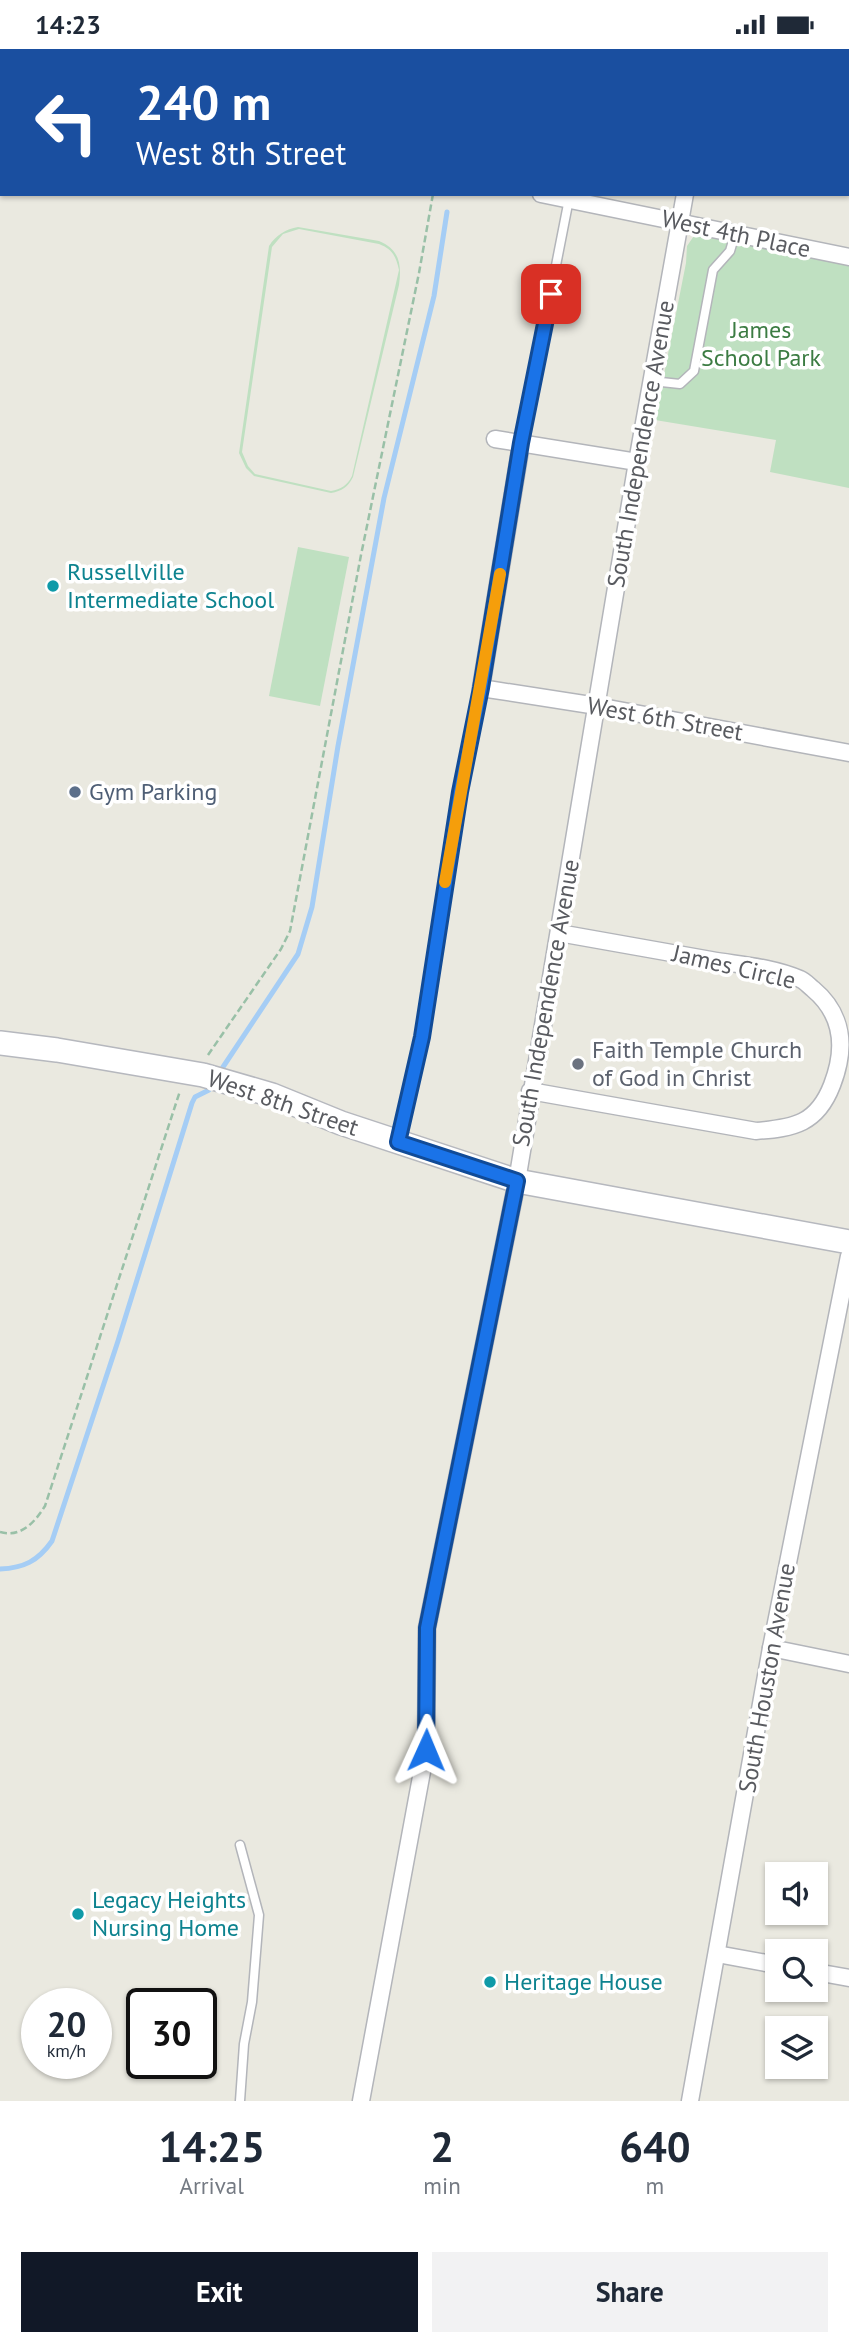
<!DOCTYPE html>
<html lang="en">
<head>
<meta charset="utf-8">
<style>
  :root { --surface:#fff; --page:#f2f2f3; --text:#1f2937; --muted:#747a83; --accent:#111827 }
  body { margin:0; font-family:"PT Sans",sans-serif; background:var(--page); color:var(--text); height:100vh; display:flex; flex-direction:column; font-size:26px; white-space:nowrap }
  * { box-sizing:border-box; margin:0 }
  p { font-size:23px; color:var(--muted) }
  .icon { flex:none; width:38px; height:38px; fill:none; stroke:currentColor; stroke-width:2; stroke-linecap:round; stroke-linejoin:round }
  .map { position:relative; height:2052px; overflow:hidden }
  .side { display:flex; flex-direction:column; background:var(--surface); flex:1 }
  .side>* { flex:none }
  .banner { position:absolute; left:0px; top:0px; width:850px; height:147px; box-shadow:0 2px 5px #0004; background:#1a4fa0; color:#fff; overflow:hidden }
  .controls { position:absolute; left:765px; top:1813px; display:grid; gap:14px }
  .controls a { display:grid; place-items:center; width:63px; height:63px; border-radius:0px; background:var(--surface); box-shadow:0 2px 5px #0004; font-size:35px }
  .speed { position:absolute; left:21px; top:1939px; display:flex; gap:14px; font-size:35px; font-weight:700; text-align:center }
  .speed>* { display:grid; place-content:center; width:91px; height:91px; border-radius:50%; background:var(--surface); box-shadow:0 2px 5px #0004; line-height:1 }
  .speed small { font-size:18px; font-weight:400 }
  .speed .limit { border:4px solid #111; border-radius:10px; background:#fff; color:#111 }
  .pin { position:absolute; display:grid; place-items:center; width:60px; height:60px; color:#fff; margin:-30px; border-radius:14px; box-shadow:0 4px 10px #0006 }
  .me { position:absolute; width:77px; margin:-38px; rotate:1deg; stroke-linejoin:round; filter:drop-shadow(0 0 5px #0008) }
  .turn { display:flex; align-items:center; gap:24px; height:147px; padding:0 21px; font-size:32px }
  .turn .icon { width:91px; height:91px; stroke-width:2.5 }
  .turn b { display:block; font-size:49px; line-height:60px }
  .eta { display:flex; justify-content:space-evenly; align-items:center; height:119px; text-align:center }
  .eta b { font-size:42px; font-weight:700; line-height:49px }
  .button { display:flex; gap:14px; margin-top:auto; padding:14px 21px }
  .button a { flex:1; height:80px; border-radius:0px; background:var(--accent); color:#fff; font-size:28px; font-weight:700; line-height:80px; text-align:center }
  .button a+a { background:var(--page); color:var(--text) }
  .status { display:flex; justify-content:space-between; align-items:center; height:49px; padding:0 35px; background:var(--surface); direction:ltr }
  .status svg { height:19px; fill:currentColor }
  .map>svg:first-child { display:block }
</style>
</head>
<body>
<div class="status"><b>14:23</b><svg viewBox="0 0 49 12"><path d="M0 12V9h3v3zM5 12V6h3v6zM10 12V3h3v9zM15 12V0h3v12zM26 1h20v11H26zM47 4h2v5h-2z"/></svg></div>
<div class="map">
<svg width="849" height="2052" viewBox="0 0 849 2052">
  <rect width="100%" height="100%" fill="#eae9e0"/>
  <!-- green -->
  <g fill="#bfe0c1" fill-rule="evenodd">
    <path d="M298,178L379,192C399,200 402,215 399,236L353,428C348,438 342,442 331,444L254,427L246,419L239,404L269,197C276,186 286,180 298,178ZM299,180L379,195C392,200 396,207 399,221L352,427C347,437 341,440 331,442L255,425L248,417L242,403L272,198L283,185Z"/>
    <path d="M696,184L849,215V439L770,423L776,391L655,371L686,214L687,197Z"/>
    <path d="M298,498L349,508L320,657L269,647Z"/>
  </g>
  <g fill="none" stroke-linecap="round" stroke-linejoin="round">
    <!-- stream -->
    <g stroke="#a5cdf5" stroke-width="5">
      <path d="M463,0V2"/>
      <path d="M756,0L759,2"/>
      <path d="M223,1018L298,905L312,858L338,697L384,449L434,247L447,163"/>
      <path d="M0,1520C24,1519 38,1512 52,1492L118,1292L192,1054L195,1048L209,1041"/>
    </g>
    <!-- lane casing -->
    <g stroke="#b3b5ba" stroke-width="11">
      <g id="lane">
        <path d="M652,332L680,335L694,322L713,221L730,202L735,185"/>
        <path d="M521,395L569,150"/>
        <path d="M398,1090L423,988L460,743L481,639"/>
        <path d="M240,1796L259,1866L252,1953L244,1995L240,2052"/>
      </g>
    </g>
    <!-- street casing -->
    <g stroke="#b3b5ba" stroke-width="19">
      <g id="street">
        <path d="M198,0V2"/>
        <path d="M712,2V0"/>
        <path d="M0,80H2"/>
        <path d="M541,145L849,208"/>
        <path d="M495,390L637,413"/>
        <path d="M521,395L481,639L597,657L849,704"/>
        <path d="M530,1042L756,1082C794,1079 817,1075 832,1036C846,1000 844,966 813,940C809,937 805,932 800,930C773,918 740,916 711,911C660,902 610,893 559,884"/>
        <path d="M771,1599L849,1615"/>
        <path d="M717,1905L777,1916"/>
        <path d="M816,1923L849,1929"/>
        <path d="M361,2052L426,1701L427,1579L517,1132L637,413L685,145"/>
        <path d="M690,2052L771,1599L849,1207"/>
      </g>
    </g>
    <!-- secondary casing -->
    <g stroke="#b6b8be" stroke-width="26">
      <path id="secondary" d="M0,994L57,1001L203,1026L272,1046L341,1074L517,1132L849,1193"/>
    </g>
    <!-- path -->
    <g stroke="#99c0a7" stroke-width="2.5" stroke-dasharray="7 3.5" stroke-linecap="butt">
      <path d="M452,0L453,2"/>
      <path d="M806,0L809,2"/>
      <path d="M208,1006L281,900L290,882L361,506L419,224L433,145"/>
      <path d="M0,1483C21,1489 35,1473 45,1457L180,1042"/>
    </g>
    <!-- lane -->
    <use href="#lane" stroke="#fff" stroke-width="8"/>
    <!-- street -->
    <use href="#street" stroke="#fff" stroke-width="16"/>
    <!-- secondary -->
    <use href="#secondary" stroke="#fff" stroke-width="23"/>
  </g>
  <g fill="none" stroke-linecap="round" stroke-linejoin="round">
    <!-- route casing -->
    <g stroke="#114b97" stroke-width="18">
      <path id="route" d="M426,1701L427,1579L517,1132L398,1093L422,988L460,743L481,639L521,394L551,245"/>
    </g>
    <!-- route -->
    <use href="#route" stroke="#1a73e8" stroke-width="12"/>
    <!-- slow -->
    <path stroke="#f59e0b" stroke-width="12" d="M445,833L500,525"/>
  </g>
  <!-- markers -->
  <g fill="#0f9aa8" stroke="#fff" stroke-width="2.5">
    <circle cx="53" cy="537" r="7"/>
    <circle cx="78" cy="1865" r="7"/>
    <circle cx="490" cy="1933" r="7"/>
  </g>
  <circle fill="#5c6f8a" stroke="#fff" stroke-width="2.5" cx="75" cy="743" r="7"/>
  <circle fill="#6b7280" stroke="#fff" stroke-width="2.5" cx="578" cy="1015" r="7"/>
  <g text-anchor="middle" stroke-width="7" stroke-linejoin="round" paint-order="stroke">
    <!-- street labels -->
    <g font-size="24" fill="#595b60" stroke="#fff">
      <text transform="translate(736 185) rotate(12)" y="8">West 4th Place</text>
      <text transform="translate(641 395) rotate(-80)" y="8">South Independence Avenue</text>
      <text transform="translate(665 670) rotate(10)" y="8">West 6th Street</text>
      <text transform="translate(734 918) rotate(13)" y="8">James Circle</text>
      <text transform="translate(546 954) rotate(-80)" y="8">South Independence Avenue</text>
      <text transform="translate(283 1054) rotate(19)" y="8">West 8th Street</text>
      <text transform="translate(767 1629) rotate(-80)" y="8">South Houston Avenue</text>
    </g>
    <!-- park labels -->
    <g font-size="24" fill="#3c7c43" stroke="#fff">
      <text x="761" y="289">James<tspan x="761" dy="28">School Park</tspan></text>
    </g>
    <!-- culture labels -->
    <g font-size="24" fill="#0d838f" stroke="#fff" text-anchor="start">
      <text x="67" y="531">Russellville<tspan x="67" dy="28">Intermediate School</tspan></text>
      <text x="92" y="1859">Legacy Heights<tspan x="92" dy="28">Nursing Home</tspan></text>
      <text x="504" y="1941">Heritage House</text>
    </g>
    <!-- service labels -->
    <g font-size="24" fill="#4e5e75" stroke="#fff" text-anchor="start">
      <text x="89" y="751">Gym Parking</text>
    </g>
    <!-- worship labels -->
    <g font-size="24" fill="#5b616d" stroke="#fff" text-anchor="start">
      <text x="592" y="1009">Faith Temple Church<tspan x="592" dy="28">of God in Christ</tspan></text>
    </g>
  </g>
</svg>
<div class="controls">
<a><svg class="icon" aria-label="sound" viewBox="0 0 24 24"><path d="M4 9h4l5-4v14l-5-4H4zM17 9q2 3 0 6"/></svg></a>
<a><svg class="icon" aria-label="search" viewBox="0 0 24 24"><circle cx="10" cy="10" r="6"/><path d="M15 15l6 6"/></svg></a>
<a><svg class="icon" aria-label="layers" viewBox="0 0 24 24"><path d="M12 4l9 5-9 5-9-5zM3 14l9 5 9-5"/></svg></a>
</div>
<div class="speed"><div>20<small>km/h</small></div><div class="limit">30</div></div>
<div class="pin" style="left:551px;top:245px;background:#d93025"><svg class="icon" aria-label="arrive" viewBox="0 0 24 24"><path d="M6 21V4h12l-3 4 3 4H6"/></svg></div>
<svg class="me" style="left:426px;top:1701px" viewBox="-20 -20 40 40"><path d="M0-17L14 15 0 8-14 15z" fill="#1a73e8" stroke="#fff" stroke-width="4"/></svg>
<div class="banner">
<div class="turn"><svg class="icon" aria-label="left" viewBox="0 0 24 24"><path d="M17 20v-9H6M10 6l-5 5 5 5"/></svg><div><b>240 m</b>West 8th Street</div></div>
</div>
</div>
<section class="side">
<div class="eta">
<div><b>14:25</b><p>Arrival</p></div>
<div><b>2</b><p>min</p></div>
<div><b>640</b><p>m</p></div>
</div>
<div class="button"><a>Exit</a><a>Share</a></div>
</section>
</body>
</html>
